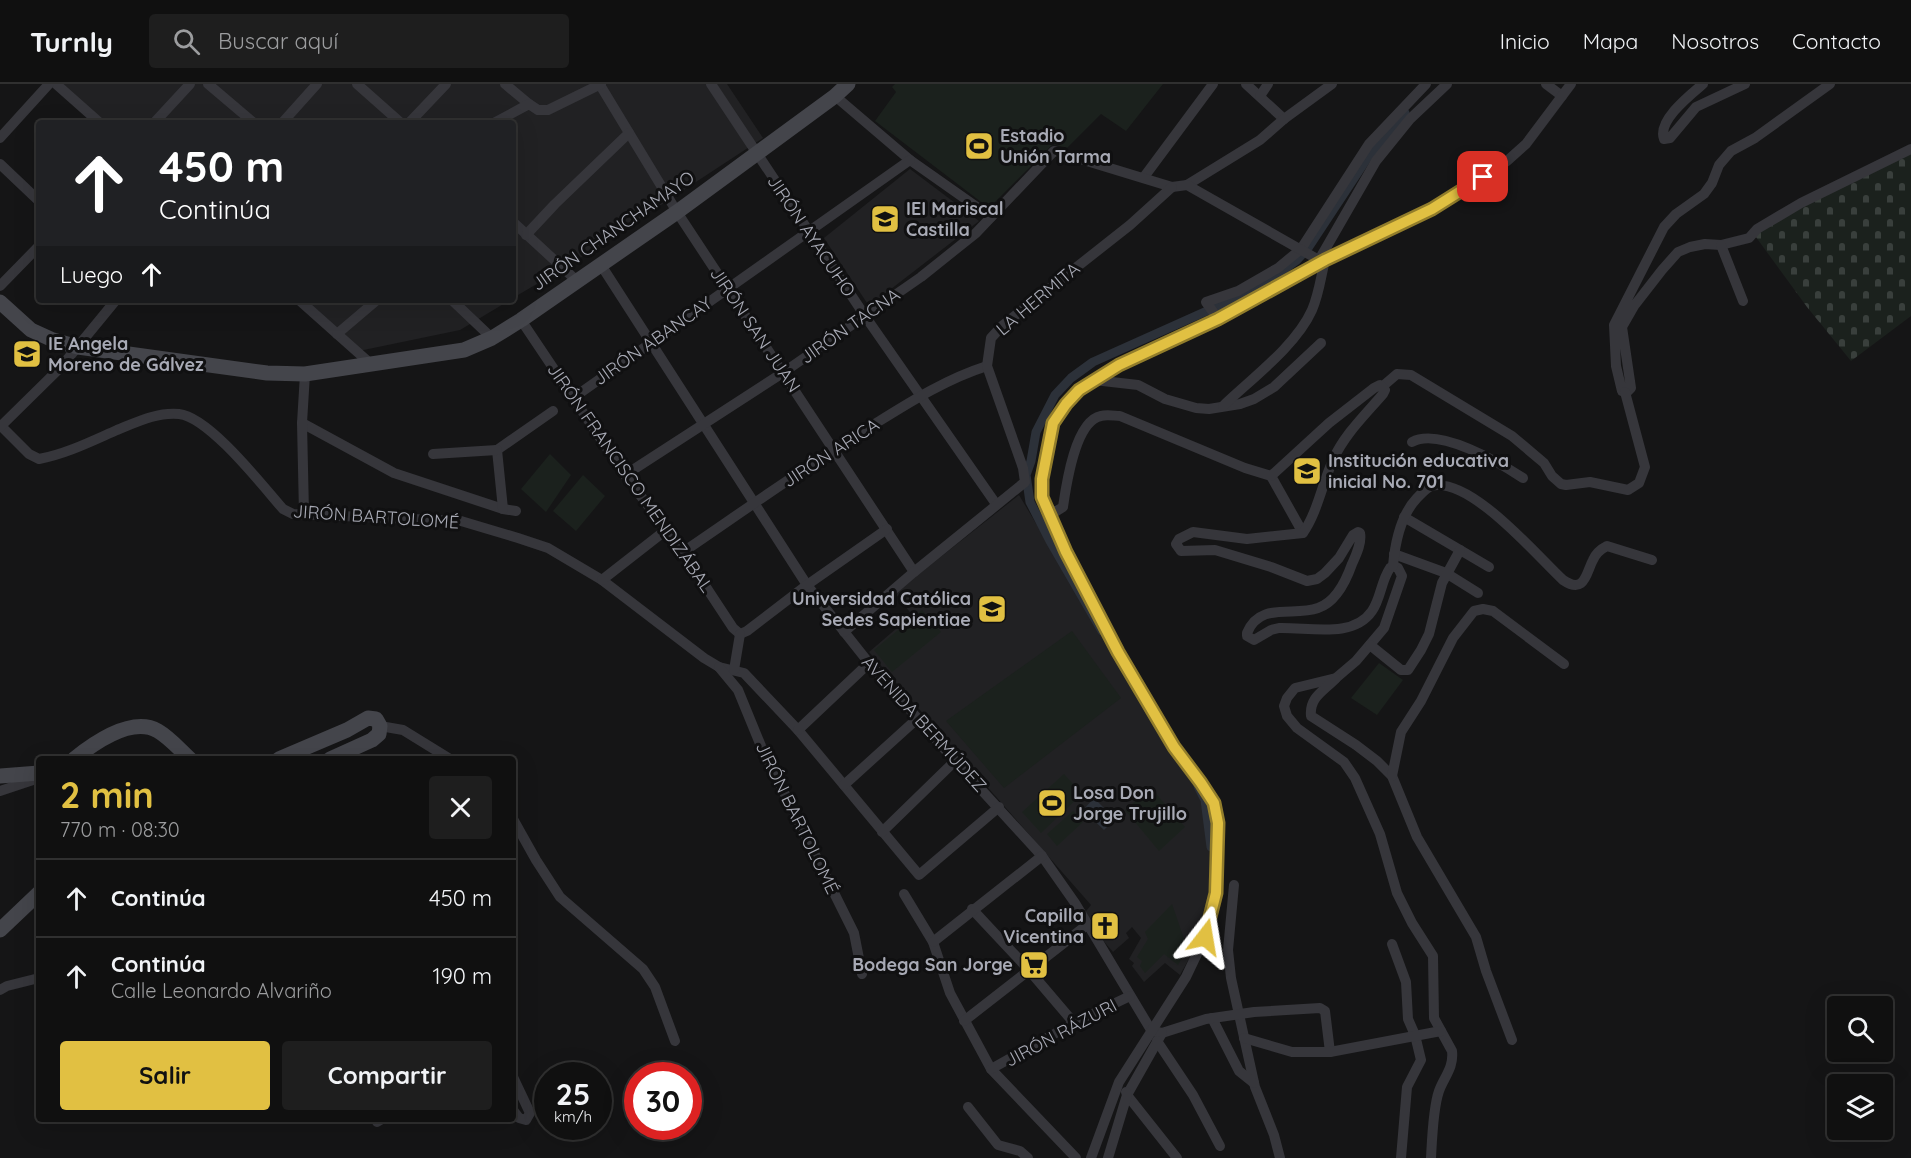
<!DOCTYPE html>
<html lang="es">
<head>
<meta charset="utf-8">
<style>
  :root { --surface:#101010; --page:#1e1e1e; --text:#f1f3f6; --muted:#9c9d9f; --line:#303030; --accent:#e1c042 }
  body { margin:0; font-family:Quicksand,sans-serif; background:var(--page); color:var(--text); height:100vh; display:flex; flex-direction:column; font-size:22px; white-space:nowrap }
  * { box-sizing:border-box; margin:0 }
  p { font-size:20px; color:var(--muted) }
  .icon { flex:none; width:33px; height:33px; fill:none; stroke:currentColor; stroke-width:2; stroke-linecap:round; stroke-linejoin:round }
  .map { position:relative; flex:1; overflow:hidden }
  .side { position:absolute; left:36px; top:672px; width:480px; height:366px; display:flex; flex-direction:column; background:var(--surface); border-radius:6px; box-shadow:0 6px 24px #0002,0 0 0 2px var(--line) }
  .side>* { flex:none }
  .guide { position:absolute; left:36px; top:36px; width:480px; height:183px; border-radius:6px; box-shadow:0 6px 24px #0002,0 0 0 2px var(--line); background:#202124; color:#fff; overflow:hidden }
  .tools { position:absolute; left:1827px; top:912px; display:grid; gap:12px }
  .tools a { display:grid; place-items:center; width:66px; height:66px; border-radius:6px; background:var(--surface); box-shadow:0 6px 24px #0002,0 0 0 2px var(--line); font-size:30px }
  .speed { position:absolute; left:534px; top:978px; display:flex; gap:12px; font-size:30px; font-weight:700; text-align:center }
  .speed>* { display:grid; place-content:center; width:78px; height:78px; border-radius:50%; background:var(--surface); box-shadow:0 6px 24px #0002,0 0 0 2px var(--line); line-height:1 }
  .speed small { font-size:15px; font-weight:400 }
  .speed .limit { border:9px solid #d22; background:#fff; color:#111 }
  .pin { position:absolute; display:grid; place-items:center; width:51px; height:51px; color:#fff; margin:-26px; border-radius:12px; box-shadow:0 3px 9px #0006 }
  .me { position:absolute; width:66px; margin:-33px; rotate:14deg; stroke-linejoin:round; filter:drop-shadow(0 0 4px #0008) }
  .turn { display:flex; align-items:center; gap:21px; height:126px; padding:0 24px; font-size:27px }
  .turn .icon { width:78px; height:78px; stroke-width:2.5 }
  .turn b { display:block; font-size:42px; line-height:51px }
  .then { display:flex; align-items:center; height:57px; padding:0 24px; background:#0003; gap:12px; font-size:22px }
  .round { display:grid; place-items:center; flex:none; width:63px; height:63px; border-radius:6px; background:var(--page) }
  .headline { display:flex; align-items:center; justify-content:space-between; height:102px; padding:0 24px }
  h1 { font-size:36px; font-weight:800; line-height:45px; color:var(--accent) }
  .cta { display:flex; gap:12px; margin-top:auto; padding:12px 24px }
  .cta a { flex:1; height:69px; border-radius:6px; background:var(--accent); color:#111; font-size:24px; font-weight:800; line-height:69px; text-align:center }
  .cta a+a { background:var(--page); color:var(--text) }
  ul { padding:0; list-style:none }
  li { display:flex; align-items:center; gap:18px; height:78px; padding:0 24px; border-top:2px solid var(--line) }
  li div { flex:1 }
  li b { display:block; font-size:22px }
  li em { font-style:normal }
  header { display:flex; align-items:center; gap:36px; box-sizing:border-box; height:84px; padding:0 30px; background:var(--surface); border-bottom:2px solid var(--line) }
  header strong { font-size:28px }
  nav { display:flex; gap:33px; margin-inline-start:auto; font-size:21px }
  .search { width:420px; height:54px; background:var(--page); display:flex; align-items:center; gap:15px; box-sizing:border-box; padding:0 21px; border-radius:6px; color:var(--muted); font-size:22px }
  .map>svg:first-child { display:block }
</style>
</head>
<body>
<header>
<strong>Turnly</strong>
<div class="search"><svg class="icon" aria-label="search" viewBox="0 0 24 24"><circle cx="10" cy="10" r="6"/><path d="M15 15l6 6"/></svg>Buscar aquí</div>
<nav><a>Inicio</a><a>Mapa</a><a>Nosotros</a><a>Contacto</a></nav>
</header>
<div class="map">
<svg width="1911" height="1074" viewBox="0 0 1911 1074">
  <defs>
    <pattern id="cemetery-stones" width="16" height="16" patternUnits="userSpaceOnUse" patternTransform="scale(1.5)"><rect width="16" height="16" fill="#1b211d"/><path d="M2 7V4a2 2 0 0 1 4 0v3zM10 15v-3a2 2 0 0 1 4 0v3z" fill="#393f3c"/></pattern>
  </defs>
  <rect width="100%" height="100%" fill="#151516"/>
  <!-- built -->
  <g fill="#212123">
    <path d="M63,0H727L763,54L574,178L513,214V39H103Z"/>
    <path d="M910,85L979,137L869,222L824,154Z"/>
    <path d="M297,216H510L460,246L354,268Z"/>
    <path d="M1019,411L1139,612L1199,708L1212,776L1209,821L1200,855L1180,891L1165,879L1144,898L1132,882L1134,879L1129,875L1141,854L1132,843L1126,849L1129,854L1113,868L1082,832L1091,821L869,568L912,531L895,509Z"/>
  </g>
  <!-- green -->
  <g fill="#1b211d">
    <path d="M895,0H1163L1126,47L1101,30L1067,64L1053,60L989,124L875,37L896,8L892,3Z"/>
    <path d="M550,370L571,391L546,428L521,405Z"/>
    <path d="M583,391L605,412L576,447L553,427Z"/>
    <path d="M922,526L941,548L892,588L874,566Z"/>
    <path d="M1072,547L1121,614L1004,704L946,637Z"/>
    <path d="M1379,579L1403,596L1377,631L1351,614Z"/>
    <path d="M1064,690L1082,710L1041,749L1022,728Z"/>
    <path d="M1151,704L1185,743L1159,767L1125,726Z"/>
    <path d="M1073,727L1083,738L1057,762L1047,750Z"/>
    <path d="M1172,820L1187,864L1178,881L1164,870L1145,889L1140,882L1142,877L1137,873L1148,855L1145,848Z"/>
  </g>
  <!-- cemetery -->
  <path fill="url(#cemetery-stones)" d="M1911,62V232L1851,277L1807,223L1753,149Z"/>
  <!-- water -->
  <path fill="#2c3139" d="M1094,714L1115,735L1104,746L1083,726Z"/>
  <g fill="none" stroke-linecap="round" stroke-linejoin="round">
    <!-- canal -->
    <g stroke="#2c3139" stroke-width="9">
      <path d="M1102,547L1050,457L1030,418L1026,391L1031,377L1036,348L1055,311L1071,294L1093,278L1258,204L1297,176L1308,164L1368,73L1405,29"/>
      <path d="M1198,702L1205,716L1211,763"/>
    </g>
    <!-- street -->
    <g stroke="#36363b" stroke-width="10">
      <path d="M56,0L100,39"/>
      <path d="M208,0L254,39"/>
      <path d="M357,0L401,39"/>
      <path d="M505,0L529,20"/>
      <path d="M711,0L865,232L996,420"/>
      <path d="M1246,0L1284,35"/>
      <path d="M1546,0L1562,12"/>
      <path d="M1703,0C1690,11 1657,37 1664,55L1670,54L1696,23L1745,0"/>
      <path d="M1830,0L1755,54L1731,67L1719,81L1712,99L1704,110L1676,130L1664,143L1614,241L1616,282L1622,307L1627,308L1631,304L1622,243L1634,222L1662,186L1678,168L1690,163L1705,160L1721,161L1749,154L1757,145L1801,119L1911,65"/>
      <path d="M600,1L677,128L914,488"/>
      <path d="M835,12L910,76L991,133"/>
      <path d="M1260,12L1268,0"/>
      <path d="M154,39L190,0"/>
      <path d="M282,39L317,0"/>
      <path d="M409,39L446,0"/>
      <path d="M494,39L529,20L538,26H548L601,0"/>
      <path d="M0,54L49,0"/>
      <path d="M0,80L39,117"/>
      <path d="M1144,93L1213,0"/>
      <path d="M1187,101L1260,56L1284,35L1332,0"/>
      <path d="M513,138L576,196"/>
      <path d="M526,151L555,120L629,49"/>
      <path d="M1721,161L1743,217"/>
      <path d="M1319,176L1376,77L1410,35L1447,0"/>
      <path d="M601,181L807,501L869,579L955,677L1042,772L1075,819L1151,946"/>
      <path d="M0,202L39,162"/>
      <path d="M299,216L372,281"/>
      <path d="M452,216L492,254"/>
      <path d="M1218,235L1206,218L1238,207L1278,184L1301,165L1369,60L1426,0"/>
      <path d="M521,236L625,391L683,468L733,544L740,550"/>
      <path d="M337,250L377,216"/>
      <path d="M1094,296L1138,301L1165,315L1196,324L1209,325L1240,320L1254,315L1274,303L1321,259"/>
      <path d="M1383,302L1397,290L1411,291L1512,352L1544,379L1552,392L1561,400L1566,401L1590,398L1628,406L1639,399L1645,383L1625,308"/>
      <path d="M573,314L910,76"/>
      <path d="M1223,322C1251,295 1296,262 1312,226C1319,210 1321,192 1325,176"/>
      <path d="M302,339L394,389L503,425L516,427"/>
      <path d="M0,341L29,370L39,375C66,370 92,357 117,346C137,338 157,328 179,330C209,333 262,401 283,425L293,430L461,437L518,454L548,464L602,496L704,574L719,583L744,589L798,646L919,791L999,723"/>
      <path d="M0,343L61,283L116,216"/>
      <path d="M1412,358C1439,343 1500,379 1523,394"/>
      <path d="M497,366L553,327"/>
      <path d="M497,366L503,425"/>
      <path d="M433,370L497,366"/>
      <path d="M625,391L784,288L921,193L976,149L1054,67L1172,103L1187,101L1319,176H1325"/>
      <path d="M1271,392L1303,449"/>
      <path d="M1047,424L1055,428L1063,423C1066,402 1075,337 1101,332C1107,330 1115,332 1120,332L1245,384L1271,392L1329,339L1374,304L1380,301L1385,306L1383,310C1365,331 1344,351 1333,376C1322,400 1318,427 1303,449L1247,455L1193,448L1179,455L1176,460L1181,467L1215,466L1271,483L1307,497L1317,495L1325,489L1339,474L1353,451L1358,448L1360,449C1362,459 1356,471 1352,480C1346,497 1336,518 1318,524C1294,533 1260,517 1247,549V552L1254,556L1271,546L1279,544C1309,543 1353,555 1372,527C1381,514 1381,497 1390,484L1393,482L1398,484L1402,492L1384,544L1356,577L1336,594L1295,604L1287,614L1284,622L1287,632L1297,644L1344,678L1355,694L1380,750L1397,809L1412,839L1433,872L1434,934L1452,967C1454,984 1444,993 1439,1007C1433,1024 1432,1056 1431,1074"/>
      <path d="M304,429L302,339L305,290"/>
      <path d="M1404,433L1489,483"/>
      <path d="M683,468C746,425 808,381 873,341C910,318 946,295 987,282"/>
      <path d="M1394,470L1446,489L1478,509"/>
      <path d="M1393,482C1395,459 1400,432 1417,414C1421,410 1426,404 1431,402C1470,392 1536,471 1563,496C1585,511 1586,489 1593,476C1596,469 1601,465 1607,462L1652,476"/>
      <path d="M602,496L666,446"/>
      <path d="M844,548L914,488L1025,398L1023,384L987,282L991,254L1002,242L1130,141L1172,103"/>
      <path d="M740,550L747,547L807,501L887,445"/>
      <path d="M1370,561L1401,586H1408L1421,566L1429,550L1442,499L1460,466"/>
      <path d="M719,583L738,606L761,662L854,849L862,890"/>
      <path d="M734,586L740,550"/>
      <path d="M1336,594C1324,607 1309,613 1311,632L1356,661L1377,677L1392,692L1417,753L1476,853L1486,887L1512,956"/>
      <path d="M380,642L403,646L450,675"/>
      <path d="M798,646L869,579"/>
      <path d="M1392,692L1401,648L1421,617L1453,554L1474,527L1483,525L1493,527L1564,580"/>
      <path d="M844,701L918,634"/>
      <path d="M0,707L39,694"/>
      <path d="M513,735L536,776L560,813L643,885L655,903L675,957"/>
      <path d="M882,748L955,677"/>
      <path d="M1234,801L1228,866L1231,894L1255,1003L1274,1051L1280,1074"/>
      <path d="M904,810L933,858L950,909L991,985L1076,1074"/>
      <path d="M972,825L1028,885L1074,939"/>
      <path d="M933,858L1042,772"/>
      <path d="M1392,860L1406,898L1408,935L1415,951L1421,976L1407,1003L1401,1074"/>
      <path d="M0,906L7,902L39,894"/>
      <path d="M1212,934L1239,987L1254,999"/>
      <path d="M964,937L1087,841"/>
      <path d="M1151,946L1162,949L1206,935L1254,928L1320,924L1325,927L1330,968"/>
      <path d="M1162,949L1127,1011L1177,1074"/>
      <path d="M1244,954L1292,968H1330L1441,947"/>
      <path d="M1157,957L1193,1011L1220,1062"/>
      <path d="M991,985L1074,939L1130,912"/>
      <path d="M513,993L530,1029L526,1036L519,1034L513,1026"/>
      <path d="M968,1023L998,1061L1020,1067L1028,1074"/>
      <path d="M377,1038L382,1035"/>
      <path d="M1091,1074L1119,998L1186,893L1205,853L1216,809L1218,739L1214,719L1201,699L1174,663L1118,569L1066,468L1042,413V395L1053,339L1066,320L1079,306L1119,281L1218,235L1325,176L1449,115L1507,77L1526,60L1571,0"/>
      <path d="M1108,1074L1127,1011L1126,1008"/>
    </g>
    <!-- secondary -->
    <g stroke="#44454b" stroke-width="15">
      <path d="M0,218L31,246L53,256L78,263L267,289L305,290L464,266L492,254L521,236L677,128L835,12L848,0"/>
      <path d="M74,675C94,659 132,632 158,647C170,654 180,666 190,675"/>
      <path d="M279,675L347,646L368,634L376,635L380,642L379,650L372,656L330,675"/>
      <path d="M0,692L39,689"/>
      <path d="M0,846L39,809"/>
    </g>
  </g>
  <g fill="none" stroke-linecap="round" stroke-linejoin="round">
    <!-- route casing -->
    <g stroke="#927d2b" stroke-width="15">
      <path id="route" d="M1205,853L1216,809L1218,739L1214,719L1201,699L1174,663L1118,568L1066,468L1042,413V395L1053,339L1066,320L1079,306L1119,281L1218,235L1325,176L1432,125L1483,93"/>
    </g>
    <!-- route -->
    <use href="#route" stroke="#e1c042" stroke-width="10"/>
  </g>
  <!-- icons -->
  <defs>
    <g id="stadium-square" transform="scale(1.5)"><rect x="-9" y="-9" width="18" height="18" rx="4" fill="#e1c042" stroke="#101011"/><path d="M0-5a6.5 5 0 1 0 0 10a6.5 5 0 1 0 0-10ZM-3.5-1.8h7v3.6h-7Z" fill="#111"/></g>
    <g id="school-square" transform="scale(1.5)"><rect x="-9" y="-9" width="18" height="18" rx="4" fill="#e1c042" stroke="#101011"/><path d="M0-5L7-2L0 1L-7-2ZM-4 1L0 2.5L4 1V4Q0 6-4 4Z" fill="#111"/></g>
    <g id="university-square" transform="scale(1.5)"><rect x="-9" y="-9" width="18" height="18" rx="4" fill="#e1c042" stroke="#101011"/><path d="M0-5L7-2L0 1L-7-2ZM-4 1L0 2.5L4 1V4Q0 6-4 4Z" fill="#111"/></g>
    <g id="church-square" transform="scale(1.5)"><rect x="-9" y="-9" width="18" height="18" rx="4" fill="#e1c042" stroke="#101011"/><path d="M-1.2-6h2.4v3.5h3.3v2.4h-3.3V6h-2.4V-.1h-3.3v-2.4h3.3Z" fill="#111"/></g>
    <g id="supermarket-square" transform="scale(1.5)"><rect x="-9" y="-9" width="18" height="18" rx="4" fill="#e1c042" stroke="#101011"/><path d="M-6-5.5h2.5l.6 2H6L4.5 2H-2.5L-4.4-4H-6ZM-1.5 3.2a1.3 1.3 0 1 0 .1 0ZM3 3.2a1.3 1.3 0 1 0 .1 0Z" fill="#111"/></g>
  </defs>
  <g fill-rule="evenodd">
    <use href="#stadium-square" x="979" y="62"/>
    <use href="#school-square" x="885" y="135"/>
    <use href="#school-square" x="27" y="270"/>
    <use href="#school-square" x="1307" y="387"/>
    <use href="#university-square" x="992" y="525"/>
    <use href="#stadium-square" x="1052" y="719"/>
    <use href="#church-square" x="1105" y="842"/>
    <use href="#supermarket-square" x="1034" y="881"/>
  </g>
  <g text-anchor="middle" stroke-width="6" stroke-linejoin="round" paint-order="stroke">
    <!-- poi labels -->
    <g font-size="18" font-weight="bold" fill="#a8aab5" stroke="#101011" text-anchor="start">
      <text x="1000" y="58">Estadio<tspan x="1000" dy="21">Unión Tarma</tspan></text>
      <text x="906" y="131">IEI Mariscal<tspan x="906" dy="21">Castilla</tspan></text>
      <text x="48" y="266">IE Angela<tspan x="48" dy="21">Moreno de Gálvez</tspan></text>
      <text x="1328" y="383">Institución educativa<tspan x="1328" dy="21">inicial No. 701</tspan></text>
      <text x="971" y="521" text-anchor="end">Universidad Católica<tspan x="971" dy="21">Sedes Sapientiae</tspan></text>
      <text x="1073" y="715">Losa Don<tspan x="1073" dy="21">Jorge Trujillo</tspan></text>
      <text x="1084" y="838" text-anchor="end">Capilla<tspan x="1084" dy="21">Vicentina</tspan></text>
      <text x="1013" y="887" text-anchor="end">Bodega San Jorge</text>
    </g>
    <!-- street labels -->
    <g font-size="18" fill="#a8aab5" stroke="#101011">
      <text transform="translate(613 147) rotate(-35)" y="6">JIRÓN CHANCHAMAYO</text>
      <text transform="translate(811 152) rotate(56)" y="6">JIRÓN AYACUHO</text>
      <text transform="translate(1038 215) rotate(-40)" y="6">LA HERMITA</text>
      <text transform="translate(850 242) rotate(-35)" y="6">JIRÓN TACNA</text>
      <text transform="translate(755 246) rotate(56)" y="6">JIRÓN SAN JUAN</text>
      <text transform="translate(653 257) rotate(-35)" y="6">JIRÓN ABANCAY</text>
      <text transform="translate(831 369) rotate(-33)" y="6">JIRÓN ARICA</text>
      <text transform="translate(630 394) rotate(55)" y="6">JIRÓN FRANCISCO MENDIZÁBAL</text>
      <text transform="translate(376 433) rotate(4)" y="6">JIRÓN BARTOLOMÉ</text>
      <text transform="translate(924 640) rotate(48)" y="6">AVENIDA BERMÚDEZ</text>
      <text transform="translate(797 734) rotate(64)" y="6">JIRÓN BARTOLOMÉ</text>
      <text transform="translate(1061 949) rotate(-28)" y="6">JIRÓN RÁZURI</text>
    </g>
  </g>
</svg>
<div class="tools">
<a><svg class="icon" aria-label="search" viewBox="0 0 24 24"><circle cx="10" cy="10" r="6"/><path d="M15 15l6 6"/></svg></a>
<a><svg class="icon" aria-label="layers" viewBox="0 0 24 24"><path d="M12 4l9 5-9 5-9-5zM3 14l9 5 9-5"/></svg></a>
</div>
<div class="speed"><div>25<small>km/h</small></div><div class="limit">30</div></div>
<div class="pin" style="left:1483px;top:93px;background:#d93025"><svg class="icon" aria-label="arrive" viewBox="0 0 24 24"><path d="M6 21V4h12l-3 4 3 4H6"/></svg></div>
<svg class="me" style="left:1205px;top:853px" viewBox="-20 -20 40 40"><path d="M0-17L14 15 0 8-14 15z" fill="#e1c042" stroke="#fff" stroke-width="4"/></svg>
<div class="guide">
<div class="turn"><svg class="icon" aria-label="ahead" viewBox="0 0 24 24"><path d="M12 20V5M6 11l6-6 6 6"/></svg><div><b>450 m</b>Continúa</div></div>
<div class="then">Luego<svg class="icon" aria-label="ahead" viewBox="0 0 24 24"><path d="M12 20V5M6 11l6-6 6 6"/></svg></div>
</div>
<section class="side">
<div class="headline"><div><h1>2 min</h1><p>770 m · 08:30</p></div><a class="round"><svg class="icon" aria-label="close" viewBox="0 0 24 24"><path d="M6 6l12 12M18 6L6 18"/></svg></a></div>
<ul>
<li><svg class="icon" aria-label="ahead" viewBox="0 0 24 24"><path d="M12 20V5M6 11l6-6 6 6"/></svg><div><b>Continúa</b></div><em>450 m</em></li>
<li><svg class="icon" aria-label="ahead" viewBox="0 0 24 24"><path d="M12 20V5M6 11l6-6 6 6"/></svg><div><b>Continúa</b><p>Calle Leonardo Alvariño</p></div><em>190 m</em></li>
</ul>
<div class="cta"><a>Salir</a><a>Compartir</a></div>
</section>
</div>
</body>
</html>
